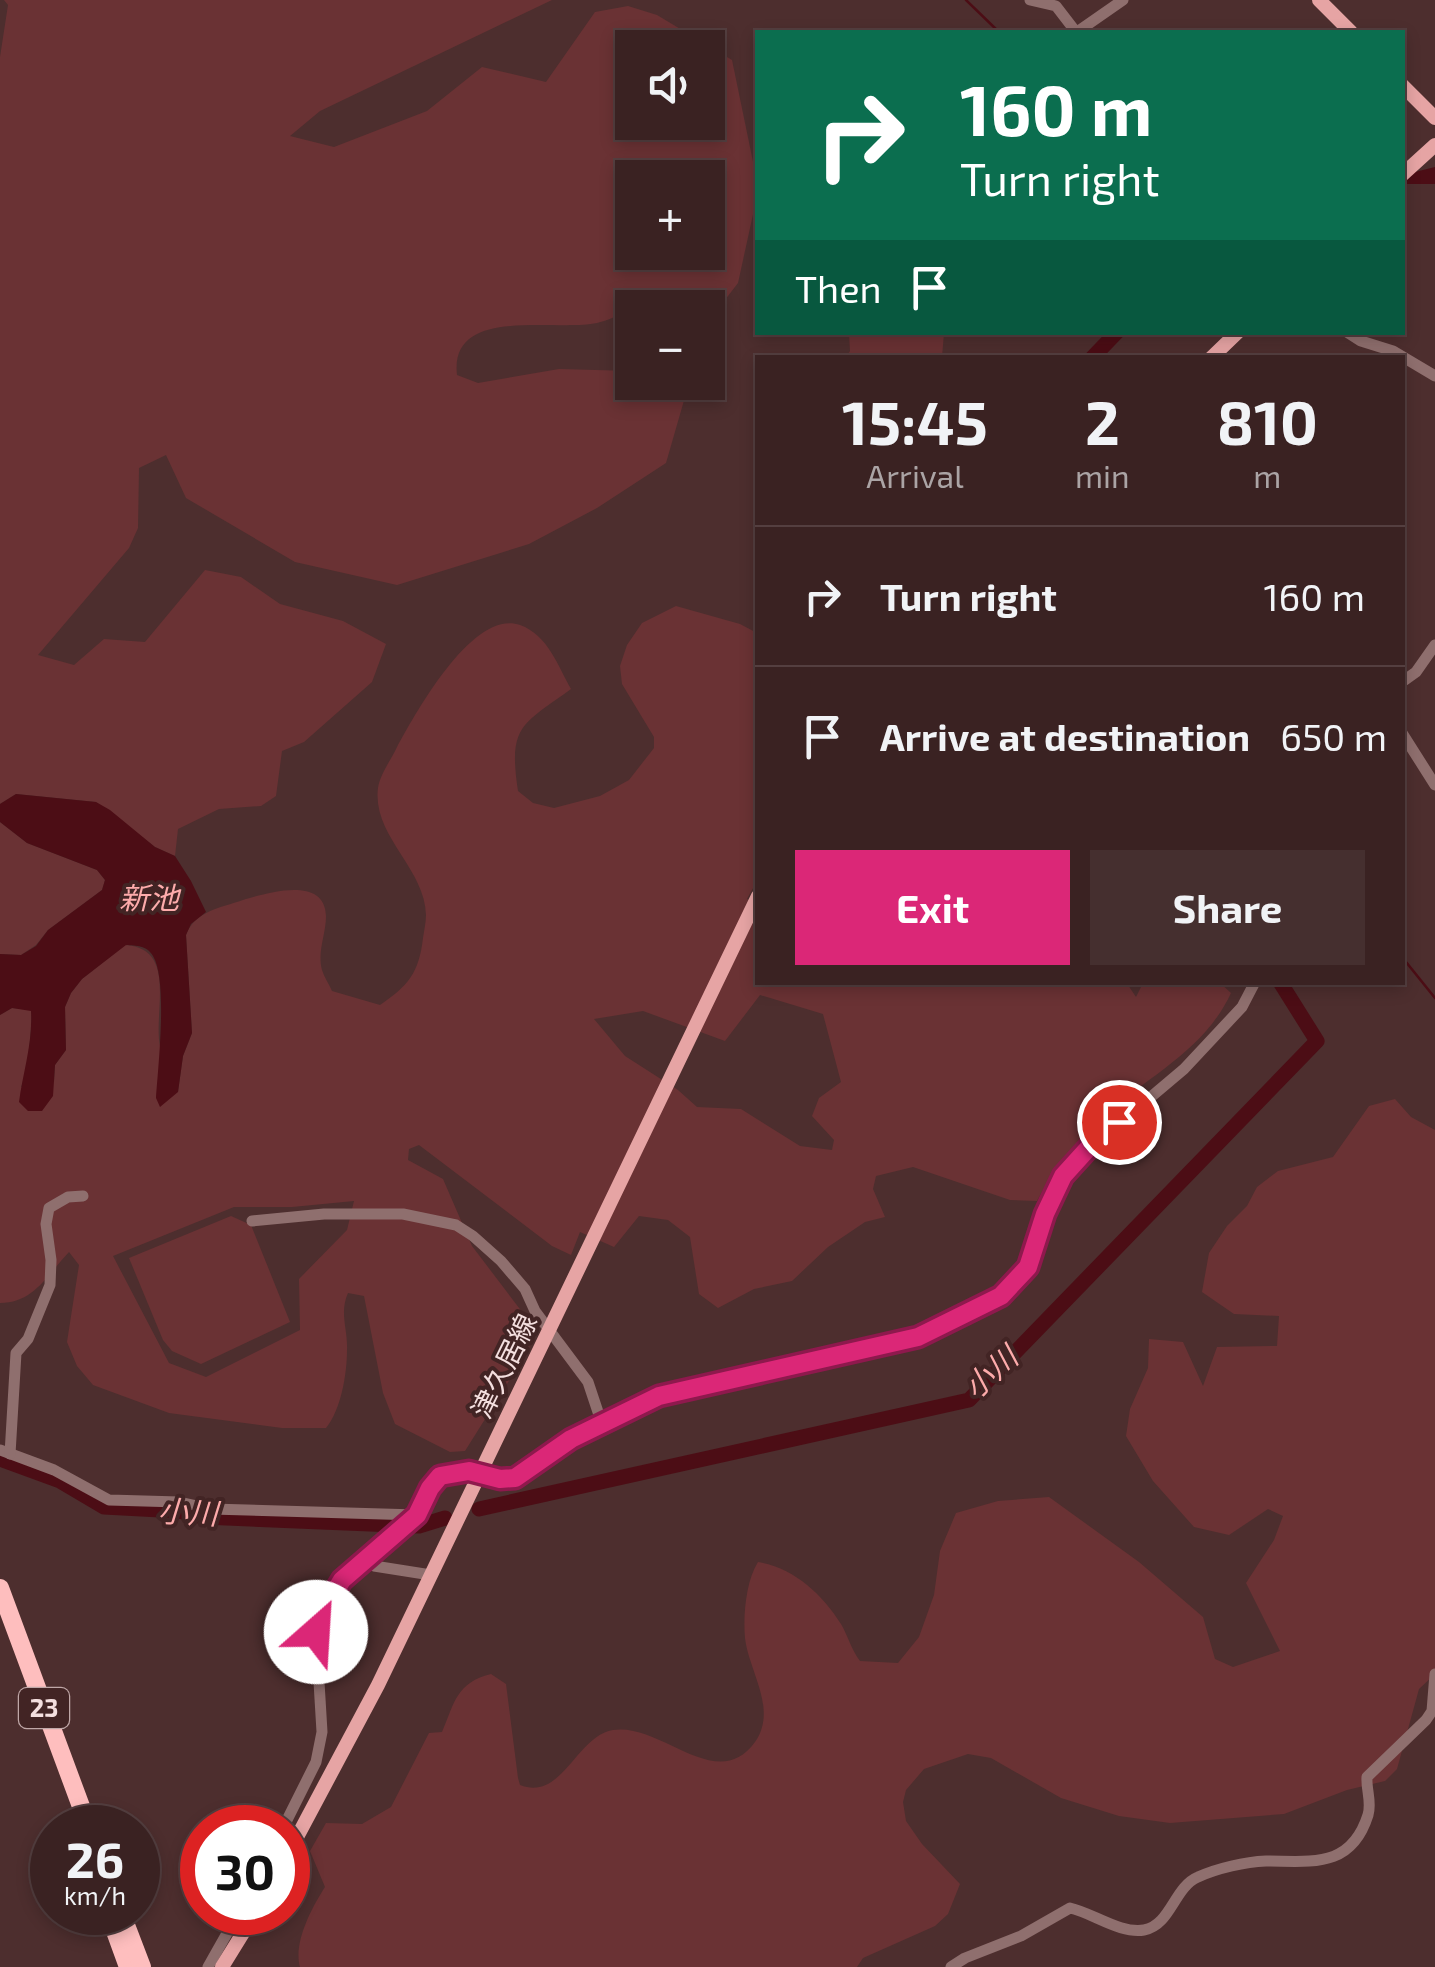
<!DOCTYPE html>
<html lang="en">
<head>
<meta charset="utf-8">
<style>
  :root { --surface:#3a2222; --page:#452f2f; --text:#f1f3f6; --muted:#aba4a5; --line:#543f40; --accent:#db2777 }
  body { margin:0; font-family:"Exo 2","Noto Sans JP",sans-serif; background:var(--page); color:var(--text); height:100vh; display:flex; flex-direction:column; font-size:38px; white-space:nowrap }
  * { box-sizing:border-box; margin:0 }
  p { font-size:32px; color:var(--muted) }
  .icon { flex:none; width:55px; height:55px; fill:none; stroke:currentColor; stroke-width:2; stroke-linecap:round; stroke-linejoin:round }
  .map { position:relative; flex:1; overflow:hidden }
  .panel { position:absolute; left:755px; top:355px; width:650px; height:630px; display:flex; flex-direction:column; background:var(--surface); border-radius:0px; box-shadow:0 5px 15px #0003,0 0 0 2px var(--line) }
  .panel>* { flex:none }
  .guide { position:absolute; left:755px; top:30px; width:650px; height:305px; border-radius:0px; box-shadow:0 5px 15px #0003,0 0 0 2px var(--line); background:#0b6e4f; color:#fff; overflow:hidden }
  .fabs { position:absolute; left:615px; top:30px; display:grid; gap:20px }
  .fabs a { display:grid; place-items:center; width:110px; height:110px; border-radius:0px; background:var(--surface); box-shadow:0 5px 15px #0003,0 0 0 2px var(--line); font-size:50px }
  .speed { position:absolute; left:30px; top:1805px; display:flex; gap:20px; font-size:50px; font-weight:700; text-align:center }
  .speed>* { display:grid; place-content:center; width:130px; height:130px; border-radius:50%; background:var(--surface); box-shadow:0 5px 15px #0003,0 0 0 2px var(--line); line-height:1 }
  .speed small { font-size:25px; font-weight:400 }
  .speed .limit { border:15px solid #d22; background:#fff; color:#111 }
  .pin { position:absolute; display:grid; place-items:center; width:85px; height:85px; color:#fff; margin:-42px; border:5px solid #fff; border-radius:50%; box-shadow:0 2px 10px #0007 }
  .me { position:absolute; width:110px; margin:-55px; rotate:26deg; stroke-linejoin:round; filter:drop-shadow(0 0 8px #0008) }
  .turn { display:flex; align-items:center; gap:35px; height:210px; padding:0 40px; font-size:45px }
  .turn .icon { width:130px; height:130px; stroke-width:2.5 }
  .turn b { display:block; font-size:70px; line-height:85px }
  .then { display:flex; align-items:center; height:95px; padding:0 40px; background:#0003; gap:20px; font-size:38px }
  .eta { display:flex; justify-content:space-evenly; align-items:center; height:170px; text-align:center }
  .eta b { font-size:60px; font-weight:700; line-height:70px }
  .button { display:flex; gap:20px; margin-top:auto; padding:20px 40px }
  .button a { flex:1; height:115px; border-radius:0px; background:var(--accent); color:#fff; font-size:40px; font-weight:700; line-height:115px; text-align:center }
  .button a+a { background:var(--page); color:var(--text) }
  ul { padding:0; list-style:none }
  li { display:flex; align-items:center; gap:30px; height:140px; padding:0 40px; border-top:2px solid var(--line) }
  li div { flex:1 }
  li b { display:block; font-size:38px }
  li em { font-style:normal }
  .map>svg:first-child { display:block }
</style>
</head>
<body>
<div class="map">
<svg width="1435" height="1967" viewBox="0 0 1435 1967">
  <rect width="100%" height="100%" fill="#4d2e2e"/>
  <!-- green -->
  <g fill="#6a3234" fill-rule="evenodd">
    <path d="M4,0H552L320,111L290,136L334,147L427,111L482,67L546,82L595,12L628,6L657,15L732,60L757,181V196L738,283L708,322V308H632V315L626,312C617,316 606,321 597,323C555,332 449,305 457,375L478,383L559,369L632,371V382L677,383L685,397L666,463L597,508L529,544L397,585L295,562L186,498L166,455L139,468L138,528L129,548L38,655L74,665L104,639L145,642L205,570L241,577L280,604L343,621L386,644L372,682L304,742L282,751L276,796L261,806L219,809L178,829L175,856L155,847L96,802L16,794L0,804V57L8,5ZM632,48H708V122H632ZM632,178H708V252H632Z"/>
    <path d="M849,333H944L942,357H846L850,351Z"/>
    <path d="M676,606L740,624L757,633L758,879L747,899L757,904L758,982H1126L1136,997L1143,983L1219,982L1231,993C1204,1051 1149,1075 1104,1116C1076,1141 1054,1168 1037,1201L1010,1200L913,1167L876,1176L873,1189L885,1217L865,1222L828,1247L792,1281L754,1289L718,1308L699,1294L690,1237L668,1220L639,1216L614,1247L580,1232L571,1255L552,1246L419,1145L409,1149L408,1160L443,1179L472,1246L532,1325L529,1349L465,1451L450,1452L395,1424L383,1393L364,1296L348,1293C339,1313 348,1329 347,1350C347,1374 341,1410 326,1428H282L169,1413L93,1385L77,1366L67,1342L79,1265L69,1252C47,1275 34,1303 0,1303V1015L12,1008L31,1010C32,1029 28,1070 21,1087L54,1082L55,1065L66,1050L65,1007L71,993L82,979L125,945C178,948 153,1012 160,1046C163,1061 172,1077 178,1092L183,1056L192,1033L186,935C195,911 220,908 243,900C267,893 325,875 326,916C326,935 317,951 322,970C324,977 329,984 332,991L380,1005C408,986 419,973 423,938C424,931 426,922 426,915C425,868 372,836 378,788C380,774 391,760 397,747C415,714 473,608 520,625C548,635 558,666 571,689C522,725 508,725 518,791L533,803L554,808L600,796L629,780L654,748V737L622,684L620,666L627,645L642,623ZM760,995L823,1014L841,1082L819,1098L812,1116L834,1140L832,1150L800,1146L741,1109L697,1107L678,1090L625,1056L594,1019L643,1011L725,1041ZM354,1201L347,1230L299,1279L300,1330L206,1377L169,1363L113,1256L234,1207H292Z"/>
    <path d="M0,822L27,843L97,870L105,880L102,890L48,930L36,945L21,955L0,954Z"/>
    <path d="M1395,1099L1411,1117L1435,1130V1674L1419,1689L1397,1769L1385,1781L1347,1790L1284,1814L1170,1823L1119,1816L1061,1798L991,1758L968,1754L924,1769L906,1790L903,1802L906,1821L922,1844L960,1884L948,1914L935,1926L863,1958L857,1967H300C293,1943 312,1907 325,1887L310,1851L326,1823L362,1824L391,1807L429,1733L442,1732C455,1702 456,1683 491,1674L506,1684L518,1778L520,1785C562,1802 576,1736 613,1730C661,1722 717,1795 755,1742C778,1709 749,1672 745,1638C743,1615 746,1581 758,1562C794,1568 822,1594 841,1624C848,1636 851,1649 860,1661L898,1663L919,1637L934,1595L940,1551L956,1513L998,1501L1049,1497L1139,1562L1203,1617L1215,1659L1233,1667L1280,1651L1246,1583L1274,1540L1283,1516L1268,1509L1229,1535L1194,1527L1153,1481L1126,1436L1130,1409L1148,1368L1149,1339L1183,1342L1203,1386L1217,1347L1277,1346L1279,1316L1234,1314L1202,1292L1209,1253L1227,1226L1247,1206L1257,1187L1278,1171L1333,1157L1369,1106Z"/>
    <path d="M231,1216L251,1225L290,1322L201,1364L172,1351L163,1340L129,1258Z"/>
  </g>
  <!-- water -->
  <g fill="#4c0d15">
    <path d="M1435,167V184H1403V175Z"/>
    <path d="M16,794L96,802L110,810L155,847L175,856L191,881L206,912L191,924L186,935L192,1033L183,1056L178,1092L160,1107L156,1098C158,1067 168,981 153,956C147,945 136,946 126,945L82,979L71,993L65,1007L66,1050L55,1065L53,1096L42,1111H28L19,1102C23,1072 33,1042 31,1011L12,1008L0,1015V954L21,955L36,946L48,930L102,890L105,880L97,870L27,843L0,822V804Z"/>
  </g>
  <g fill="none" stroke-linecap="round" stroke-linejoin="round">
    <!-- stream -->
    <g stroke="#4c0d15" stroke-width="2.5">
      <path d="M966,0L999,32"/>
      <path d="M1402,957L1435,998"/>
    </g>
    <!-- river -->
    <g stroke="#4c0d15" stroke-width="15">
      <path d="M1092,358L1117,332"/>
      <path d="M0,1459L60,1481L104,1507L179,1511L203,1517L419,1526L445,1518"/>
      <path d="M479,1509L969,1400L1317,1041L1280,982"/>
    </g>
    <!-- minor -->
    <g stroke="#8f6f6e" stroke-width="11">
      <path d="M1030,0L1056,6L1076,32"/>
      <path d="M1077,32L1123,0"/>
      <path d="M1347,332L1361,341L1393,351L1435,376"/>
      <path d="M1402,682L1416,672L1435,645"/>
      <path d="M1402,733L1435,785"/>
      <path d="M252,1221L324,1214H403L456,1225L473,1236L501,1261L525,1289L535,1311L588,1382L602,1424"/>
      <path d="M0,1450L54,1470L109,1500L179,1502L211,1509L417,1515"/>
      <path d="M10,1454L16,1353L28,1339L50,1285L51,1260L46,1224L49,1208L68,1197L83,1196"/>
      <path d="M365,1560L374,1566L431,1575"/>
      <path d="M283,1828L316,1762L322,1732L316,1632L320,1616L342,1580L417,1515L429,1488L440,1477L469,1471L500,1479L515,1478L571,1439L659,1396L701,1383L918,1337L1001,1296L1028,1267L1055,1190L1075,1161L1184,1069L1242,1007L1255,982"/>
      <path d="M208,1967L239,1912"/>
      <path d="M951,1967L965,1958L1021,1936L1070,1908C1093,1913 1120,1934 1144,1930C1171,1925 1174,1887 1198,1877C1218,1868 1245,1862 1266,1861C1311,1861 1351,1869 1368,1815C1372,1802 1366,1790 1367,1777L1426,1720L1432,1711L1435,1674"/>
    </g>
    <!-- major -->
    <g stroke="#e6a4a4" stroke-width="14">
      <path d="M1319,0L1351,32"/>
      <path d="M1402,85L1435,118"/>
      <path d="M1402,175L1435,145"/>
      <path d="M1211,358L1238,332"/>
      <path d="M288,1854L378,1685L758,896"/>
      <path d="M222,1967L256,1912"/>
    </g>
    <!-- highway -->
    <g stroke="#febebe" stroke-width="18">
      <path d="M0,1588L89,1828"/>
      <path d="M108,1912L128,1967"/>
      <path d="M121,1912L142,1967"/>
    </g>
  </g>
  <g fill="none" stroke-linecap="round" stroke-linejoin="round">
    <!-- route casing -->
    <g stroke="#8e194d" stroke-width="25">
      <path id="route" d="M316,1632L320,1616L342,1580L417,1515L430,1488L440,1476L469,1471L500,1479L515,1478L571,1439L659,1396L918,1337L1001,1296L1028,1267L1045,1214L1063,1176L1092,1144L1119,1122"/>
    </g>
    <!-- route -->
    <use href="#route" stroke="#db2777" stroke-width="18"/>
  </g>
  <g text-anchor="middle" stroke-width="8" stroke-linejoin="round" paint-order="stroke">
    <!-- shield labels -->
    <rect fill="#422424" stroke="#bfa7a7" stroke-width="2.5" x="19" y="1688" width="50" height="40" rx="8"/>
    <g font-size="25" font-weight="bold" fill="#f4dfdf">
      <text x="44" y="1717">23</text>
    </g>
    <!-- street labels -->
    <g font-size="28" fill="#f4dfdf" stroke="#422424">
      <text transform="translate(504 1366) rotate(-64)" y="10">津久居線</text>
    </g>
    <!-- water labels -->
    <g font-size="30" font-style="italic" fill="#fdabab" stroke="#422424">
      <text x="149" y="909">新池</text>
      <text transform="translate(991 1373) rotate(-42)" y="10">小川</text>
      <text transform="translate(188 1513) rotate(3)" y="10">小川</text>
    </g>
  </g>
</svg>
<div class="fabs">
<a><svg class="icon" aria-label="sound" viewBox="0 0 24 24"><path d="M4 9h4l5-4v14l-5-4H4zM17 9q2 3 0 6"/></svg></a>
<a>+</a>
<a>−</a>
</div>
<div class="speed"><div>26<small>km/h</small></div><div class="limit">30</div></div>
<div class="pin" style="left:1119px;top:1122px;background:#d93025"><svg class="icon" aria-label="arrive" viewBox="0 0 24 24"><path d="M6 21V4h12l-3 4 3 4H6"/></svg></div>
<svg class="me" style="left:316px;top:1632px" viewBox="-20 -20 40 40"><circle r="19" fill="#fff"/><path d="M0-13L10 11 0 6-10 11z" fill="#db2777"/></svg>
<div class="guide">
<div class="turn"><svg class="icon" aria-label="right" viewBox="0 0 24 24"><path d="M7 20v-9h11M14 6l5 5-5 5"/></svg><div><b>160 m</b>Turn right</div></div>
<div class="then">Then<svg class="icon" aria-label="arrive" viewBox="0 0 24 24"><path d="M6 21V4h12l-3 4 3 4H6"/></svg></div>
</div>
<section class="panel">
<div class="eta">
<div><b>15:45</b><p>Arrival</p></div>
<div><b>2</b><p>min</p></div>
<div><b>810</b><p>m</p></div>
</div>
<ul>
<li><svg class="icon" aria-label="right" viewBox="0 0 24 24"><path d="M7 20v-9h11M14 6l5 5-5 5"/></svg><div><b>Turn right</b></div><em>160 m</em></li>
<li><svg class="icon" aria-label="arrive" viewBox="0 0 24 24"><path d="M6 21V4h12l-3 4 3 4H6"/></svg><div><b>Arrive at destination</b></div><em>650 m</em></li>
</ul>
<div class="button"><a>Exit</a><a>Share</a></div>
</section>
</div>
</body>
</html>
